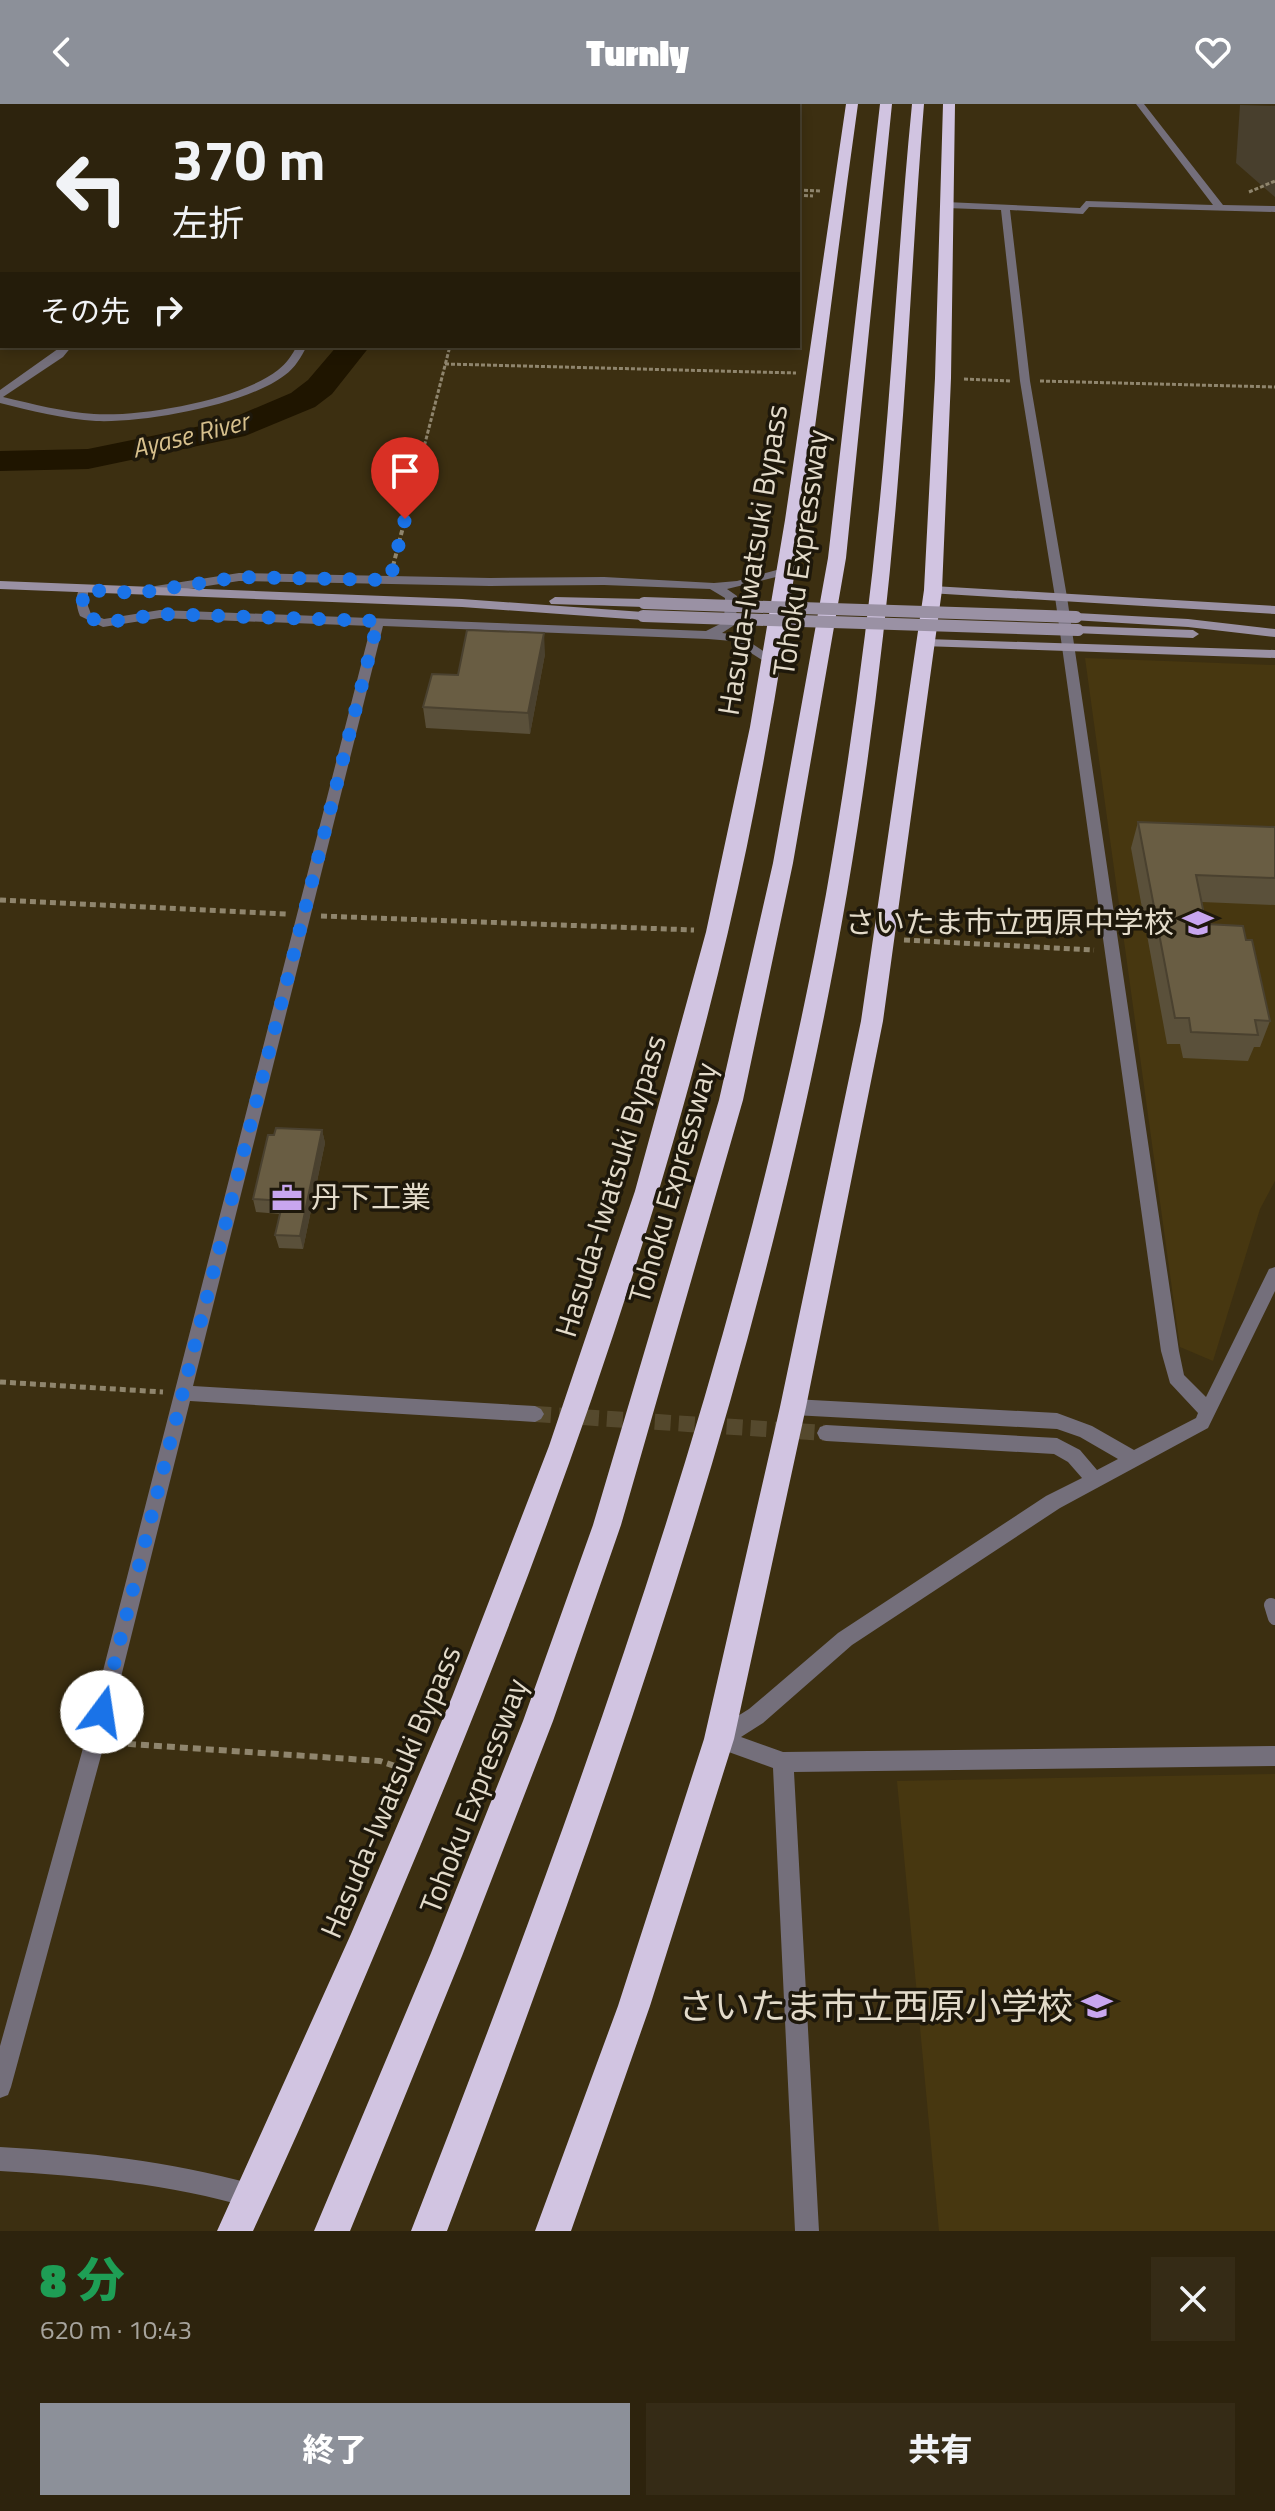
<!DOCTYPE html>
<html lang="ja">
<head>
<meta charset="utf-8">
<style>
  :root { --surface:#2d230d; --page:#352b16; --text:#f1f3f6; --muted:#a7a49d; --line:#48402e; --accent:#8c9099 }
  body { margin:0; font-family:"Titillium Web","Noto Sans JP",sans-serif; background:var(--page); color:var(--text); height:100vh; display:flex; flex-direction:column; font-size:30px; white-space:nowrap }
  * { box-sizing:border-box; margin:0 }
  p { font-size:26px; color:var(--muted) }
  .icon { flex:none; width:44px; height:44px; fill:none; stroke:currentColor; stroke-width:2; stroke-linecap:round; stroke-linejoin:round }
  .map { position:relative; height:2127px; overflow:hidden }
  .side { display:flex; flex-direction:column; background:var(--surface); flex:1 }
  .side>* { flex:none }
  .banner { position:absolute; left:0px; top:0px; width:800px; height:244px; box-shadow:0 4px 12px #0003,0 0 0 2px var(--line); background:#2d230d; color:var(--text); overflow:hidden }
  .pin { position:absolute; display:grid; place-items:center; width:68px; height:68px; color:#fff; margin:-82px -34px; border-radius:50% 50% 50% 0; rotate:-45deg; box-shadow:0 0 8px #0007 }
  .pin .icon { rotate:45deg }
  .me { position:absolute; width:88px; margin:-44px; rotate:14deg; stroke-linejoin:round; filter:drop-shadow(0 0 6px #0008) }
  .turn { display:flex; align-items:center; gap:28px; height:168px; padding:0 40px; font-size:36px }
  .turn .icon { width:104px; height:104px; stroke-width:2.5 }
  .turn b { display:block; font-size:56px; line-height:68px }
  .then { display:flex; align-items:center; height:76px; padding:0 40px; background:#0003; gap:16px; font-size:30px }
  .round { display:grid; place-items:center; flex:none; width:84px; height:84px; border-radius:0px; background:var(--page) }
  .overview { display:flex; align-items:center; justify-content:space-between; height:136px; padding:0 40px }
  h1 { font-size:48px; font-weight:800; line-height:60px; color:#1e9e55 }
  .button { display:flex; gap:16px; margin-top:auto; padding:16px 40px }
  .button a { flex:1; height:92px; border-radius:0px; background:var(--accent); color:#fff; font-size:32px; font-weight:800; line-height:92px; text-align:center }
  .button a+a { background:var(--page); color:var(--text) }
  header { display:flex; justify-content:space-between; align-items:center; height:104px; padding:0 40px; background:var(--accent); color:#fff; font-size:36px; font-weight:800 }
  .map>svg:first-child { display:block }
</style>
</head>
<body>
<header><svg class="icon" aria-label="back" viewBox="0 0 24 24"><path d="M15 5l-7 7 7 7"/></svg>Turnly<svg class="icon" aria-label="heart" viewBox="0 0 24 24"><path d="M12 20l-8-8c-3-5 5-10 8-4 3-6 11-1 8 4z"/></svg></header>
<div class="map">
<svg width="1275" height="2127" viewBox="0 0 1275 2127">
  <rect width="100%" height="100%" fill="#3c2f11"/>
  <!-- built -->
  <g fill="#473710">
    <path d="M1085,554L1275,561V1077L1260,1105L1213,1257L1180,1243Z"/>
    <path d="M1275,1670V2127H939L897,1677Z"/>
  </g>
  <!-- green -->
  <path fill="#483f2d" d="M1240,1L1275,2V93L1236,59Z"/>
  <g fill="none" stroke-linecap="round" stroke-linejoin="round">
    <!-- river -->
    <path fill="#1f1500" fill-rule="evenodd" d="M337,242H370L332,290L315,303L245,332L88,365L0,367V347L88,345L225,317L291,289L308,276Z"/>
    <!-- street-tunnel -->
    <path stroke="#55492d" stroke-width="16" stroke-dasharray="16 8" stroke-linecap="butt" d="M535,1310L826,1329"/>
    <!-- path-far3 -->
    <g stroke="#8f856d" stroke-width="3" stroke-dasharray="4 2" stroke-linecap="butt">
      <path d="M798,86L821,87"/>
      <path d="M1249,88L1275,77"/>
      <path d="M798,91L813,92"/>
      <path d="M445,260L796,269"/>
      <path d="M964,275L1010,277"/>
      <path d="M1040,277L1275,283"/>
      <path d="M423,347L450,242"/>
    </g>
    <!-- path-far2 -->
    <path stroke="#8f856d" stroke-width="4" stroke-dasharray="5 3" stroke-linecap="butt" d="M393,462L423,345"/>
    <!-- path-far1 -->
    <g stroke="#8f856d" stroke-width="5" stroke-dasharray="6 4" stroke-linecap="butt">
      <path d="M0,796L287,810"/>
      <path d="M321,812L694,826"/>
      <path d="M904,836L1094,846"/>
      <path d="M0,1278L163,1288"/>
    </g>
    <!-- path -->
    <path stroke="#8f856d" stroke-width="6" stroke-dasharray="8 5" stroke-linecap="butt" d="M115,1639L380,1657L407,1666"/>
    <!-- lane -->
    <path stroke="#746f7b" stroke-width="14" d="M1271,1501L1275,1514"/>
    <!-- street -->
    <g fill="#746f7b" fill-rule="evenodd">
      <path d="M0,0H8L10,2L0,4Z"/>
      <rect x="668" y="0" width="8" height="2"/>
      <path d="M1136,0H1144L1223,101L1275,102V108L1089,103L1083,110L1010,106L1030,277L1067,493L1179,1247L1184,1271L1206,1293L1269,1165L1275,1163V1187L1208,1324L1060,1404L852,1541L763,1619L741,1633L783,1648L1275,1642V1662L794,1668L819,2127H795L773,1664L712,1642L709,1635L712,1628L749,1605L838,1529L1046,1392L1082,1374L1068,1358L1054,1350L826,1337L820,1335L817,1329L820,1323L826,1321L1057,1334L1080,1346L1097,1366L1118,1355L1080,1333L1057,1325L793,1311L787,1308L784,1303L787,1298L793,1295L1057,1309L1092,1322L1134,1346L1196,1314L1198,1309L1170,1279L1161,1247L1055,493L1020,277L1001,106L946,104L941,101L946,98L1080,104L1086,97L1213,101Z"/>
      <path d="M62,242H72L63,253L3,293C33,300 63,308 94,310C142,313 240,296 278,266C286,260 292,251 297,242H307C301,253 295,264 285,271C246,301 145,319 96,317C64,315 32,307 0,299V286Z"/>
      <path d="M784,464L788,466V470L727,485L737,492L736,520L722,529L739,531L774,554L776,557L770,561L732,537L708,535L383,522L193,1282L535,1302L541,1305L544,1310L541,1315L535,1318L190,1297L105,1637L11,1983L8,1991L0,1994V1942L85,1637L371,522L160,514L103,523L80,512C76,502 75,493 80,483H88V502L91,510L104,515L160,506L706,527L724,518L725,494L710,485L604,481L490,482L239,477L149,491L143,487L149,483L239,469L490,474L604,473L714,479L737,477Z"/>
      <path d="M0,2043C86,2048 169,2057 252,2080L260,2084L264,2092L260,2100L252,2104C169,2080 86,2072 0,2067Z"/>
    </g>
    <!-- secondary -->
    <g fill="#9a91a4" fill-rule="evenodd">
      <path d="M0,477L462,495L643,508L649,512L643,516L462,503L0,485Z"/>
      <path d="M933,482L1275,502V510L929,489L927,486Z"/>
      <path d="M555,493L644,495L650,499L644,503L551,500L549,497Z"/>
      <path d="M1076,509L1188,515L1275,525V533L1188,523L1072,516V510Z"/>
      <path d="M1078,522L1193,526L1199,530L1193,534L1074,529L1072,526Z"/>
      <path d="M926,535L1275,546V554L922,542V536Z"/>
    </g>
    <!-- highway -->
    <g fill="#d1c4e1" fill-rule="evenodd">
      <path d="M846,0H858C819,276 792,555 728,828C649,1165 527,1491 392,1809C347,1916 302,2022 253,2127H217L351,1830L452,1593L549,1342L635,1087L706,828L750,623L785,416Z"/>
      <path d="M880,0H892L846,454L793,759L743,996L621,1421L553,1617L462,1852L350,2127H314L431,1849L523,1617L593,1421L719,996L773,759L828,454Z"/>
      <path d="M912,0H924C914,121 909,242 899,363C888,505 871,648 847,789C768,1252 612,1689 447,2127H411C581,1690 741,1253 826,790C851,649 870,506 883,363C894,242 900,121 912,0Z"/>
      <path d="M943,0H955L951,274L942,486L883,917L806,1303L734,1635L650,1902L571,2127H535L618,1902L704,1635L780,1303L861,917L924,486L935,274Z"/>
    </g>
    <!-- secondary-bridge -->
    <g stroke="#9a91a4" stroke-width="12">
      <path d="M644,499L1076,513"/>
      <path d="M643,512L1078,526"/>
    </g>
  </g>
  <!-- wall -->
  <g fill="#5a503a">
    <path d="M545,550L530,630L426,624L423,603L458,571Z"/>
    <path d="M1138,718L1275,723V801L1202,798L1206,820L1246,836L1270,917L1260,943H1254L1248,957L1183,954L1180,940H1167L1131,744Z"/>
    <path d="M322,1026L325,1039L303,1145L279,1144L275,1131L280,1110L256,1108L253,1095Z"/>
  </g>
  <!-- shaded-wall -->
  <g fill="#4a412f">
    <path d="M544,529L545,550L530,630L528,609Z"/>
    <path d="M322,1026L325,1039L303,1145L300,1132Z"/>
  </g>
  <!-- building -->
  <g fill="#695d43" stroke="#4a412f" stroke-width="2">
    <path d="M467,526L544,529L528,609L423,603L432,570L458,571Z"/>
    <path d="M1138,718L1275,723V774L1196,771L1206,820L1243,822L1246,836H1252L1270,917L1255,916L1258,931L1191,928L1189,914H1175Z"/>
    <path d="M276,1024L322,1026L300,1132L275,1131L283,1097L253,1095L268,1031H274Z"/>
  </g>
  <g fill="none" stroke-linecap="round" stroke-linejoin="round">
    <!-- route -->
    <path stroke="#1a73e8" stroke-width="14" stroke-dasharray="0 25.2" d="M102,1608L378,517L160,510L103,519L86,512L82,502L84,486L139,489L239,473L390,476L405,415"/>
  </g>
  <!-- icons -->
  <defs>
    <g id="school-bare" transform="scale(2.4)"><path d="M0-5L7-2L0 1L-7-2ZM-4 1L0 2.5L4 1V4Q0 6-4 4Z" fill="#c8a6ef" stroke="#1e180b" stroke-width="2.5" paint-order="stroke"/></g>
    <g id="office-bare" transform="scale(2.4)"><path d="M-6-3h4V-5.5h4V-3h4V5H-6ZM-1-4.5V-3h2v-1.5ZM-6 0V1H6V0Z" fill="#c8a6ef" stroke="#1e180b" stroke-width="2.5" paint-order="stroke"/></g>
  </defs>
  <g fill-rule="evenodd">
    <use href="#school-bare" x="1198" y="819"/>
    <use href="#office-bare" x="287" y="1094"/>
    <use href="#school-bare" x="1097" y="1902"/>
  </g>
  <g text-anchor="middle" stroke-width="7" stroke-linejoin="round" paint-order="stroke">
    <!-- far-water labels -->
    <g font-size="26" font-style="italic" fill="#d7c08d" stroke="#1e180b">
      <text transform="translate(190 331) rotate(-14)" y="9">Ayase River</text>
    </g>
    <!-- street labels -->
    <g font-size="30" fill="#e3dbca" stroke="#1e180b">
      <text transform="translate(801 449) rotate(-82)" y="10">Tohoku Expressway</text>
      <text transform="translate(753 456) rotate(-81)" y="10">Hasuda-Iwatsuki Bypass</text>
      <text transform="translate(673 1079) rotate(-74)" y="10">Tohoku Expressway</text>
      <text transform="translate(611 1082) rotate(-73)" y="10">Hasuda-Iwatsuki Bypass</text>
      <text transform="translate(391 1688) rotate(-67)" y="10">Hasuda-Iwatsuki Bypass</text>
      <text transform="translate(474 1692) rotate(-69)" y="10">Tohoku Expressway</text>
    </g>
    <!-- poi labels -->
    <g font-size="30" fill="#e3dbca" stroke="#1e180b" text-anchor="end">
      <text x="1174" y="829">さいたま市立西原中学校</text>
      <text x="311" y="1104" text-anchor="start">丹下工業</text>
    </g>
    <!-- near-poi labels -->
    <g font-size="36" fill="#e3dbca" stroke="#1e180b" text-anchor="end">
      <text x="1073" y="1915">さいたま市立西原小学校</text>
    </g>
  </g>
</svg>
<div class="pin" style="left:405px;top:415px;background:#d93025"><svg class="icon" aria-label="arrive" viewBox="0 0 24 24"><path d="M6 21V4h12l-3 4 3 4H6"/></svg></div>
<svg class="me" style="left:102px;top:1608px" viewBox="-20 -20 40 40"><circle r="19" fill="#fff"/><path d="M0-13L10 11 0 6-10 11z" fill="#1a73e8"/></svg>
<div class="banner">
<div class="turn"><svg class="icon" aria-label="left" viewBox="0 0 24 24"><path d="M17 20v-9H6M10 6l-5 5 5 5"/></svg><div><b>370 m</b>左折</div></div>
<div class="then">その先<svg class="icon" aria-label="right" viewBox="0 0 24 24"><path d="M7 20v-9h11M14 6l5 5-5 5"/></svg></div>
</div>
</div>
<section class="side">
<div class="overview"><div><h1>8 分</h1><p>620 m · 10:43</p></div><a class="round"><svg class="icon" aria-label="close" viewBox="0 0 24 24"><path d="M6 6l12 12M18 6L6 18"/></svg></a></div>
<div class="button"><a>終了</a><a>共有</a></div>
</section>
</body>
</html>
